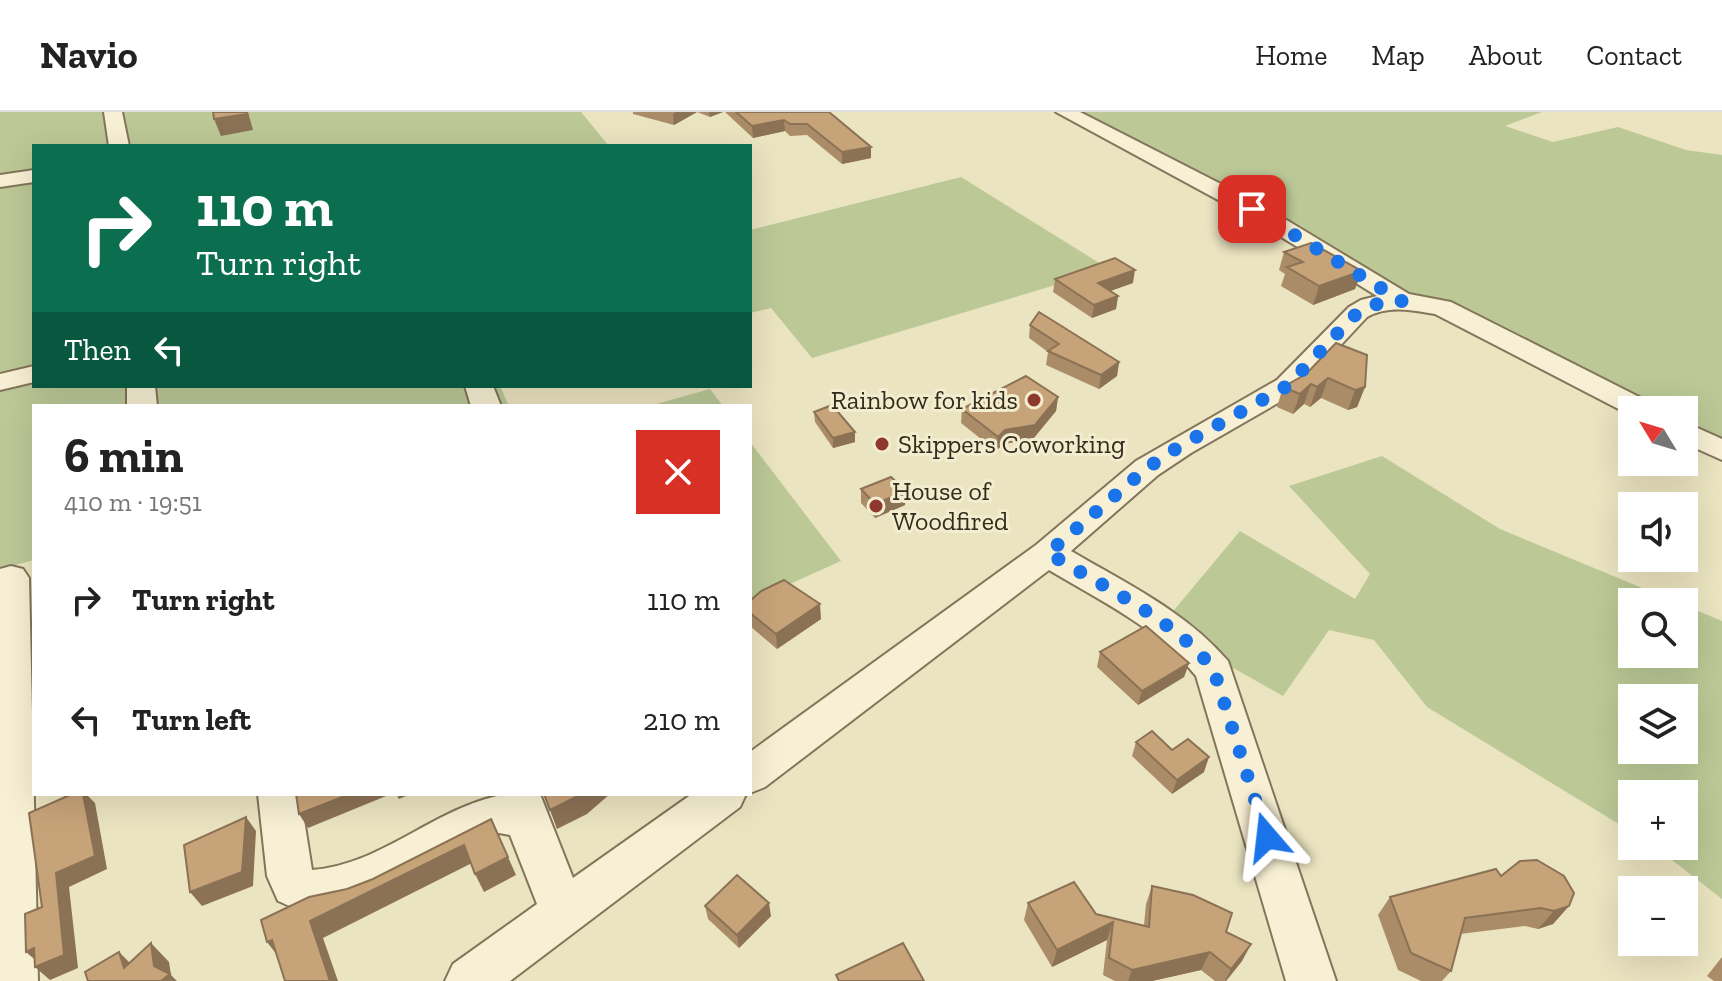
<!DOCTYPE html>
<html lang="en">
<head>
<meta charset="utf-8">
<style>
  :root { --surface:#fff; --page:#f6f6f6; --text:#222; --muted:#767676; --line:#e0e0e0 }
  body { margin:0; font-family:"Zilla Slab",serif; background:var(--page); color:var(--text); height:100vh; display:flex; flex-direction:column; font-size:30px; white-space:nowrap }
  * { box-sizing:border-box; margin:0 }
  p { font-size:26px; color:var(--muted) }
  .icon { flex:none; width:44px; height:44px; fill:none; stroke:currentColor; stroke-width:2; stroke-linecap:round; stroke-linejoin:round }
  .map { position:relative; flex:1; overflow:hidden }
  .drawer { position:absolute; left:32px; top:292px; width:720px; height:392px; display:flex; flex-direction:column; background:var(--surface); border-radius:0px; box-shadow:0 8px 32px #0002 }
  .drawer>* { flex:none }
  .banner { position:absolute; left:32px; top:32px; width:720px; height:244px; border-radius:0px; box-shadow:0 8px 32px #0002; background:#0b6e4f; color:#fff; overflow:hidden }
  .needle { width:52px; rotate:308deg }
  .controls { position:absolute; left:1618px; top:284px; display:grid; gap:16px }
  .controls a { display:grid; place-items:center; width:80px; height:80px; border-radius:0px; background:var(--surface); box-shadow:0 8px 32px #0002; font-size:40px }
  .pin { position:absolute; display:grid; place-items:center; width:68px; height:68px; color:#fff; margin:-34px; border-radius:16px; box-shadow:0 4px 12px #0006 }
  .me { position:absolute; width:88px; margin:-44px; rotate:343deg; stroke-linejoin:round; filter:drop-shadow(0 0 6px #0008) }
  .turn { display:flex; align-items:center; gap:28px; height:168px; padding:0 32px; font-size:36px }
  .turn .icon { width:104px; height:104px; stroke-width:2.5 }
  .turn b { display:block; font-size:56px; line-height:68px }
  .then { display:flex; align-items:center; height:76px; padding:0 32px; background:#0003; gap:16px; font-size:30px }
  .round { display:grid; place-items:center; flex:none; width:84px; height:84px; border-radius:0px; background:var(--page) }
  .head { display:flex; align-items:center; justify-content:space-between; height:136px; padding:0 32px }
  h1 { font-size:48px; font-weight:700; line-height:60px }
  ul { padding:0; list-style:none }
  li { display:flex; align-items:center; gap:24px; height:120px; padding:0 32px }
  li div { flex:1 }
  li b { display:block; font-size:30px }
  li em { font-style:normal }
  header { display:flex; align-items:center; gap:48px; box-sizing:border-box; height:112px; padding:0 40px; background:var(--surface); border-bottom:2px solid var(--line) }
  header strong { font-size:38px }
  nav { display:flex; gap:44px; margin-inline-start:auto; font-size:28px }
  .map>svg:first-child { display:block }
</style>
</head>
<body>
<header>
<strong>Navio</strong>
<nav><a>Home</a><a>Map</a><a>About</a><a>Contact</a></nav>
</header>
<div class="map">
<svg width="1722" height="869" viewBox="0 0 1722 869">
  <rect width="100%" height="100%" fill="#ebe4c1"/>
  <!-- green -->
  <g fill="#bcc896" fill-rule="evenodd">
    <path d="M0,0H581L609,34H34V274H500L509,294H34V448L0,457Z"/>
    <path d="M1074,0H1542L1505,14L1553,30L1618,15L1686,38L1722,43V326L1718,328L1684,310V298H1660L1458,193L1404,180Z"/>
    <path d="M961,65L1109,157L812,246L771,196L750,201V118Z"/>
    <path d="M710,277L723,294H649Z"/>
    <path d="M750,330L841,449L750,490Z"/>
    <path d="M1382,344L1500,417L1676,490H1632V542H1684V493L1722,509V787L1654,734H1684V682H1632V720L1427,595L1374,528L1329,518L1283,584L1160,515L1240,419L1355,487L1370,462L1289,374ZM1632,586H1684V638H1632Z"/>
  </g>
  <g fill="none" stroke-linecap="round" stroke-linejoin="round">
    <!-- minor casing -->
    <g stroke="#83755a" stroke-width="4">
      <g id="minor">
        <path d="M104,0H122L129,34H109Z"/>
        <path d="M1056,0H1080L1260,92L1409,182L1451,190L1653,292L1658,298H1632V304L1435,202C1412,198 1388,193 1367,205L1297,280L1191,341L1158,363L1071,439C1127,472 1185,499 1228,549L1336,869H1286L1196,564C1158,516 1101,489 1049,458L765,675L750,681V640L1036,433L1136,349L1277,268L1349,195L1361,188L1377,184L1244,102Z"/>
        <path d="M34,58V70L0,75V63Z"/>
        <path d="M34,254V270L0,278V262Z"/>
        <path d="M127,274H155L157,294H127Z"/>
        <path d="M465,274H493L501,294H471Z"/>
        <path d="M1684,310L1722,327V348L1684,331Z"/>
        <path d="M11,454L23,457L29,466L38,869H0V457Z"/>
        <path d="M258,682H300L312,758C380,753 431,699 497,684C510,681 525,682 540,682L573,766L692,682H746L740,695L510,869H445L453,852L537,792L510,723L499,721C449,745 367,802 313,800C301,800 288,793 278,789L267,764Z"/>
      </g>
    </g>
    <!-- minor -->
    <use href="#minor" fill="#f7f0d4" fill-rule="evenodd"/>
  </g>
  <!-- wall -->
  <g fill="#ab8c68">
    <path d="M633,0H723L710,5L697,0L674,13L633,2Z"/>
    <path d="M725,0H829L871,46L842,52L807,23L790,24L785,19L753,26Z"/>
    <path d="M1284,140L1362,159L1355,177L1313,193L1281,174L1285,162L1279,158Z"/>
    <path d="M1055,167L1133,171L1110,179L1118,184L1116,197L1092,206L1053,180Z"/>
    <path d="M1030,213L1119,250L1117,264L1099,277L1046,253L1048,240L1029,226Z"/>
    <path d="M1336,231L1365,275L1357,295L1348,298L1321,286L1310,295L1304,292L1293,302L1277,295L1283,275L1306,262Z"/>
    <path d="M1058,285L1056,299L1033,327L1003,332L996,339L961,311L962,297Z"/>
    <path d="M814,300L855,330L833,336L815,310Z"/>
    <path d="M861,377L905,393L875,406L861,391Z"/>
    <path d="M750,489L821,507L777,537L750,514Z"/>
    <path d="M1100,540L1189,551L1184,565L1138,593L1097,555Z"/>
    <path d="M1136,630L1172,638L1204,660L1172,682L1132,644Z"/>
    <path d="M1501,764L1569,794L1553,812L1538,817L1525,814L1460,822L1451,859L1442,869H1421L1398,858L1378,803L1390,785Z"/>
    <path d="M1152,774L1226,820L1251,832L1242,849L1226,869H1215L1201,858L1152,869H1115L1103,863L1107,828L1052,855L1024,808L1028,791L1096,802L1144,813L1146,792Z"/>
    <path d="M705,794L771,804L739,836L708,807Z"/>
    <path d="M1722,845V869H1714L1707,864Z"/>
  </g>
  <!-- shaded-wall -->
  <g fill="#8b7255">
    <path d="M248,0L253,18L221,24L214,7Z"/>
    <path d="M676,0H697L674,13L673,2Z"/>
    <path d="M709,0H723L710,5Z"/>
    <path d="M784,8L785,19L753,26L752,14Z"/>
    <path d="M871,35V46L842,52V40Z"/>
    <path d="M1135,158L1133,171L1096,184L1098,171Z"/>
    <path d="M1362,159L1355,177L1313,193L1319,174Z"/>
    <path d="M1118,184L1116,197L1092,206L1094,193Z"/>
    <path d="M1119,250L1117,264L1099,277L1101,263Z"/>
    <path d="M1328,266L1321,286L1310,295L1317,275Z"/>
    <path d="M1311,272L1304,292L1293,302L1300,282Z"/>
    <path d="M1365,275L1357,295L1348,298L1355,278Z"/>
    <path d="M1058,285L1056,299L1033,327L1003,332L996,339L998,325L1005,318Z"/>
    <path d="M855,320V330L833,336V326Z"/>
    <path d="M906,379L905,393L875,406V392Z"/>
    <path d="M820,492L821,507L777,537L776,522Z"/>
    <path d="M1189,551L1184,565L1138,593L1142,579Z"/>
    <path d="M1209,645L1204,660L1172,682L1177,668Z"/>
    <path d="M83,682H86L95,691L107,757L69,775L78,856L50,868L35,855L56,761Z"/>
    <path d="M350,682H391L308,716L299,702Z"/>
    <path d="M396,682H411L399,687Z"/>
    <path d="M582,682H610L587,702L557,717L550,698Z"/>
    <path d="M246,705L256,719L253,774L202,794L190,780Z"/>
    <path d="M464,733L472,751L323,826L338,869H330L310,809Z"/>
    <path d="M508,745L516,763L484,780L475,762Z"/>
    <path d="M769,791L771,804L739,836L737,823Z"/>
    <path d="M1569,794L1553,812L1538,817L1554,799Z"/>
    <path d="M1113,810L1107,828L1052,855L1057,838Z"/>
    <path d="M272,828L281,848L267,830Z"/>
    <path d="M151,831L169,850L171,863L177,869H161L154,854Z"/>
    <path d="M1251,832L1242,849L1226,869H1225L1231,857Z"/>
    <path d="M34,836L41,853L26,840Z"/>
    <path d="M119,840L138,859L124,856Z"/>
    <path d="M1210,840L1201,858L1152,869H1128L1132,858Z"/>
  </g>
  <!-- building -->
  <g fill="#c7a379" stroke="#8b7255" stroke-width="2">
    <path d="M213,0H246L247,2L214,7Z"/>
    <path d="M736,0H829L871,35L842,40L807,12H790L784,8L752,14Z"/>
    <path d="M1311,131L1362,159L1319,174L1287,155L1303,150L1284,140Z"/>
    <path d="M1115,146L1135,158L1098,171L1118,184L1094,193L1055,167Z"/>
    <path d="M1039,200L1119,250L1101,263L1048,239L1059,232L1030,213Z"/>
    <path d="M1336,231L1367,243L1365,275L1355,278L1328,266L1317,275L1311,272L1300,282L1283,275L1306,262Z"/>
    <path d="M1026,264L1058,285L1035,313L1005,318L998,325L962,297Z"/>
    <path d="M832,293L855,320L833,326L814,300Z"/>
    <path d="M891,365L906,379L875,392L861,377Z"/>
    <path d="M784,468L820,492L776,522L750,501V489L761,479Z"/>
    <path d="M1146,514L1189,551L1142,579L1100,540Z"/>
    <path d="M1152,619L1172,638L1188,627L1209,645L1177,668L1136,630Z"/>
    <path d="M72,682H83L95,744L56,761L64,843L35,855L34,836L26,840L25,802L42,795L29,701Z"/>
    <path d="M296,682H350L299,702Z"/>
    <path d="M544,682H582L550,698Z"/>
    <path d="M246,705L242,760L190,780L184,733Z"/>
    <path d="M491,707L508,745L475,762L464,733L310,809L330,869H285L272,828L267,830L261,808L309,785L347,777L373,767Z"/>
    <path d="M1537,748L1564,764L1574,781L1569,794L1554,799L1541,796L1465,806L1451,859L1411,841L1390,785L1496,757L1501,764L1520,749Z"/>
    <path d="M737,763L769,791L737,823L705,794Z"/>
    <path d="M1074,770L1096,802L1149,815L1152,774L1193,783L1232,801L1226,820L1251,832L1231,857L1210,840L1132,858L1109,846L1113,810L1057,838L1028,791Z"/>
    <path d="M151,831L154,854L170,862L161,869H88L85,860L119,840L124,856Z"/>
    <path d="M903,831L924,869H839L836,863Z"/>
  </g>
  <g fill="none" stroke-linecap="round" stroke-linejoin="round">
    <!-- route -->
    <path stroke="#1a73e8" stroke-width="14" stroke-dasharray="0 25.2" d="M1252,97L1402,189L1370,193L1358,200L1287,274L1180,334L1147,356L1048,441C1098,472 1181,511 1214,559L1267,725"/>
  </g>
  <!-- markers -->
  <g fill="#8f382d" stroke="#f3edd0" stroke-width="3">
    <circle cx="1034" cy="288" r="8"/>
    <circle cx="882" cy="332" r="8"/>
    <circle cx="876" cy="394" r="8"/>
  </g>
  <g text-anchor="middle" stroke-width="6" stroke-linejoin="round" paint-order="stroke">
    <!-- poi labels -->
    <g font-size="26" fill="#342b1d" stroke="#f3edd0" text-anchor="start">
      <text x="1018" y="297" text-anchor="end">Rainbow for kids</text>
      <text x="898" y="341">Skippers Coworking</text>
      <text x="892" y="388">House of<tspan x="892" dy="30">Woodfired</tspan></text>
    </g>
  </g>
</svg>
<div class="controls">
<a><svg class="needle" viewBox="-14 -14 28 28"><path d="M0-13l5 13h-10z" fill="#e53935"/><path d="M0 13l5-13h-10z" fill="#767676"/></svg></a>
<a><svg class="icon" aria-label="sound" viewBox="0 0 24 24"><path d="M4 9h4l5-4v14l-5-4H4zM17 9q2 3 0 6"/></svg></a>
<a><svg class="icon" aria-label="search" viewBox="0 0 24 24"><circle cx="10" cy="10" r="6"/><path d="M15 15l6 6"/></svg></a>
<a><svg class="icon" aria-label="layers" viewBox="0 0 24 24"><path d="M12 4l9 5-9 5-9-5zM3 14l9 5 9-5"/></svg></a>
<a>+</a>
<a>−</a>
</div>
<div class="pin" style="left:1252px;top:97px;background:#d93025"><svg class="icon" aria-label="arrive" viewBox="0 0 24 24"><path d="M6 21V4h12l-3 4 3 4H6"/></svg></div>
<svg class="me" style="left:1267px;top:725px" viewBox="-20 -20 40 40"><path d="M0-17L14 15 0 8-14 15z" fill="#1a73e8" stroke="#fff" stroke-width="4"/></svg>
<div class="banner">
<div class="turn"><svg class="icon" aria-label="right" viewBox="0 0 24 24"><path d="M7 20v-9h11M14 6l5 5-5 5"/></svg><div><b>110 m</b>Turn right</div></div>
<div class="then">Then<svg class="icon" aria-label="left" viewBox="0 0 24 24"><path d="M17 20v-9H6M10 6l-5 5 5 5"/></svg></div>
</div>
<section class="drawer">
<div class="head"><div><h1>6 min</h1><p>410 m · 19:51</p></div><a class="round" style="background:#d93025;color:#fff"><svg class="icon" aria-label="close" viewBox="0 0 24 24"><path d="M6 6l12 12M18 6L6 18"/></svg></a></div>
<ul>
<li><svg class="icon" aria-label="right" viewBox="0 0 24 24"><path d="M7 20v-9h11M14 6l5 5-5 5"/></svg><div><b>Turn right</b></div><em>110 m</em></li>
<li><svg class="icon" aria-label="left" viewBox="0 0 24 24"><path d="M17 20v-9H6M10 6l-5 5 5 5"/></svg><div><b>Turn left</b></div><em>210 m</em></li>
</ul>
</section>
</div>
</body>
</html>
